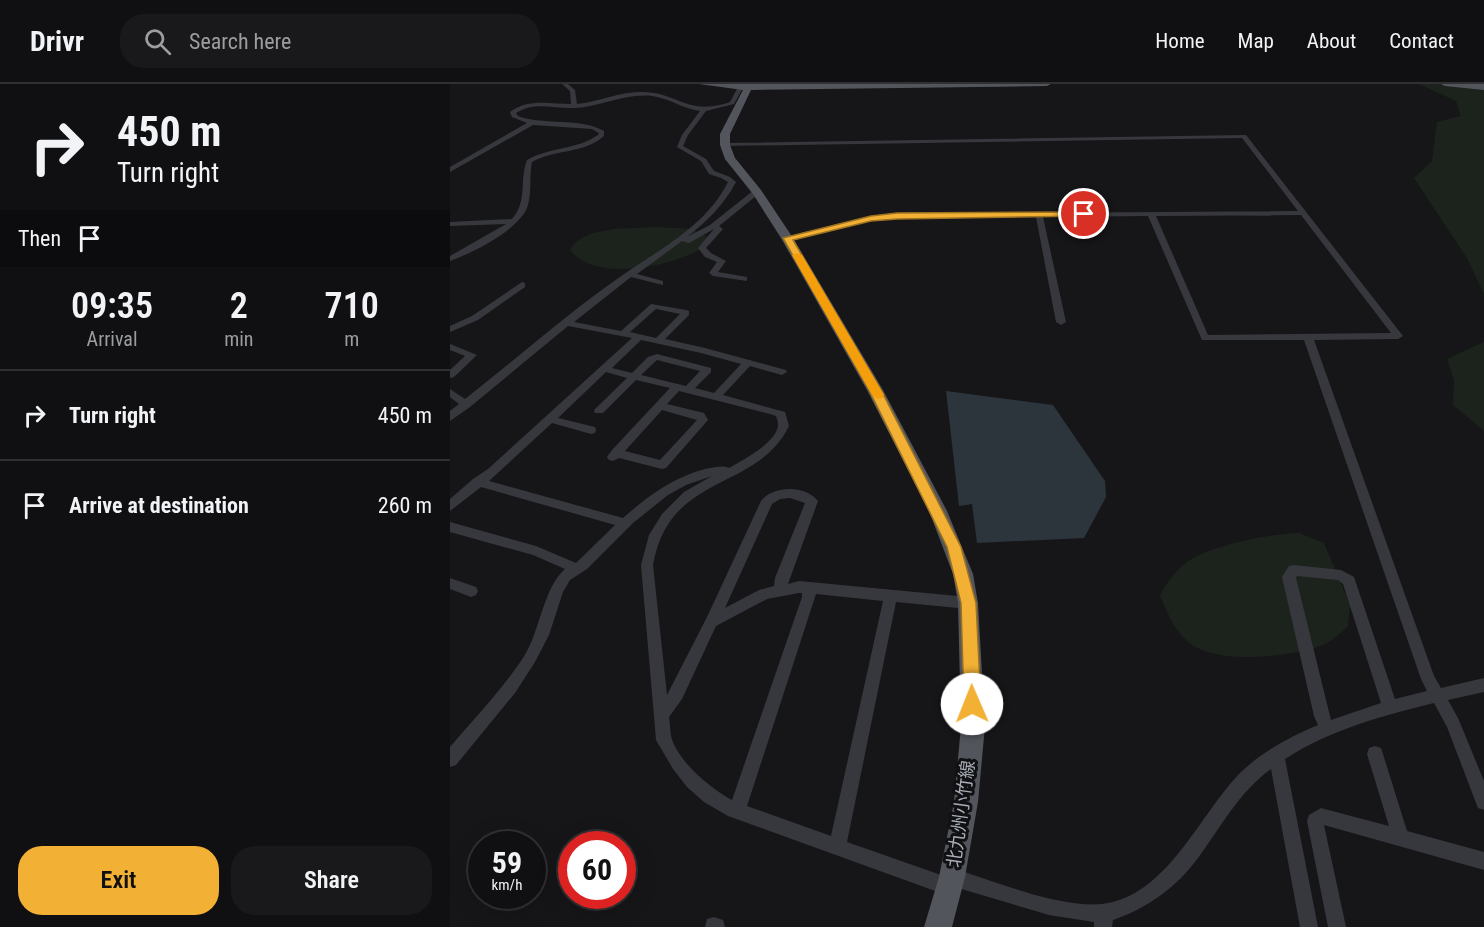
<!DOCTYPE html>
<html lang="en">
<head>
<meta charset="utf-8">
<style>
  :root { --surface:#101012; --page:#19191b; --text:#f1f3f6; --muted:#9c9d9f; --line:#303032; --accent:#f2b134 }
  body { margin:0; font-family:"Roboto Condensed","Noto Sans JP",sans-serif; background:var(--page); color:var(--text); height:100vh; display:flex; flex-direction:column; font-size:22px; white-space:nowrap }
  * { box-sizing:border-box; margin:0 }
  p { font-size:20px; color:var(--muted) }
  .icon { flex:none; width:33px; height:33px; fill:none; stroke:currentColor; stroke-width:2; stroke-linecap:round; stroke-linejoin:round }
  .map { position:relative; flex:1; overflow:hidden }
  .panel { display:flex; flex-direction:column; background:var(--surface); width:450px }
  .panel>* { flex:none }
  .banner { background:#101012; color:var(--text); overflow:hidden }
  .speed { position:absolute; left:18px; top:747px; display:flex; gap:12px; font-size:30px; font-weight:700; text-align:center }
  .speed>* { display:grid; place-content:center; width:78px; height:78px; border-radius:50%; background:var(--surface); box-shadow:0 6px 24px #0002,0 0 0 2px var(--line); line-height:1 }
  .speed small { font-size:15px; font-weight:400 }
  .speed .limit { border:9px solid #d22; background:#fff; color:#111 }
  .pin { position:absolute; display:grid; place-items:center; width:51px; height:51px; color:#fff; margin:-26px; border:3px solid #fff; border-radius:50%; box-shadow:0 2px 6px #0007 }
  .me { position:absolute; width:66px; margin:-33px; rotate:359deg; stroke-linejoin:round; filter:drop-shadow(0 0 4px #0008) }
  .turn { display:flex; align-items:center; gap:21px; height:126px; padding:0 18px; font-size:27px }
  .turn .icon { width:78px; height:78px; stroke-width:2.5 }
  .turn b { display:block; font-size:42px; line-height:51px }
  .then { display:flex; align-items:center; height:57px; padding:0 18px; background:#0003; gap:12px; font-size:22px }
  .eta { display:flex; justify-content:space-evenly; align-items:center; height:102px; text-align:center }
  .eta b { font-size:36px; font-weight:600; line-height:42px }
  .cta { display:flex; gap:12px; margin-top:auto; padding:12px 18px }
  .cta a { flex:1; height:69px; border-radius:24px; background:var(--accent); color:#111; font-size:24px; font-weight:600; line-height:69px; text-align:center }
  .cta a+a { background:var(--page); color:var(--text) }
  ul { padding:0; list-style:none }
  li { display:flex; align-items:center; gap:18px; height:90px; padding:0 18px; border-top:2px solid var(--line) }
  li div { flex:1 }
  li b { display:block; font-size:22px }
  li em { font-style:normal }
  header { display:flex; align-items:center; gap:36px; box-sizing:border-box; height:84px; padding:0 30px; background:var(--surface); border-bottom:2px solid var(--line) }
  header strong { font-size:28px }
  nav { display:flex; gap:33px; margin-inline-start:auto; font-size:21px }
  .search { width:420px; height:54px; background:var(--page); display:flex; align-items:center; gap:15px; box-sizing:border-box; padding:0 21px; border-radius:24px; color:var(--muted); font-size:22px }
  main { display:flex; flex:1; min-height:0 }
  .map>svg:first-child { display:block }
</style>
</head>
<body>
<header>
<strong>Drivr</strong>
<div class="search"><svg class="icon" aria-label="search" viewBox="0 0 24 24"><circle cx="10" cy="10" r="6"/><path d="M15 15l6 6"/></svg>Search here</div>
<nav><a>Home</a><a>Map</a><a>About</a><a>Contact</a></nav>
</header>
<main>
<section class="panel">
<div class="banner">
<div class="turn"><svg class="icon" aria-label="right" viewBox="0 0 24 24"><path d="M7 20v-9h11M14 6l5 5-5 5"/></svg><div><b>450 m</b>Turn right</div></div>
<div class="then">Then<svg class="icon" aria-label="arrive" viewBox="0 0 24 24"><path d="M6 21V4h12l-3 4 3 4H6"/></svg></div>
</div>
<div class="eta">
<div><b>09:35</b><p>Arrival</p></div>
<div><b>2</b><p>min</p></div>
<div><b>710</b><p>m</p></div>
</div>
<ul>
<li><svg class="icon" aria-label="right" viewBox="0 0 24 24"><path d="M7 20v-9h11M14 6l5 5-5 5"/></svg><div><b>Turn right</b></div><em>450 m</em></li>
<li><svg class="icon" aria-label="arrive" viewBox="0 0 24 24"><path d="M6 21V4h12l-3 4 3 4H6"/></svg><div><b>Arrive at destination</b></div><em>260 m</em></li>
</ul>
<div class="cta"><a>Exit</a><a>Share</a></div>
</section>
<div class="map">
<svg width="1034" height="843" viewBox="0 0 1034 843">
  <rect width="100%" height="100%" fill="#161618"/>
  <!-- green -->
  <g fill="#1c231d">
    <path d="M969,0H1034V210L1017,174L964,94L982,77L987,38L1011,32L1006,17Z"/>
    <path d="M206,143L241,145L260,154L261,159C231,181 147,201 120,166C134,141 181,145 206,143Z"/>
    <path d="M1034,258V347L1003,321L1004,296L997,275Z"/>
    <path d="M849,449L874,459L900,521L898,542C891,548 882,558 873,561C839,573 782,579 750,565C728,556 718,531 710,511C719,495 731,479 749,471C777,459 819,450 849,449Z"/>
  </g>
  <!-- water -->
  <path fill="#2c353c" d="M496,307L603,321L655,397L656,413L634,454L527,459L522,420L509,422Z"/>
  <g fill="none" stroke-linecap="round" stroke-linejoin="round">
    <!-- street -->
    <g fill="#37383d" fill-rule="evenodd">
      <path d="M112,0H118L125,6L127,20C148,18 169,8 190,8C228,7 236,33 280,18L288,3L293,4L284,20L256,27L238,51L233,62L256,75L264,87L280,93L286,98C274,121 257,137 237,153L260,141L304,106L311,108L269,142L273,145L256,164L261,169L276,177L268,188L297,193V197L263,192L259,189L267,178L255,173L248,164L264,145L239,159L232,157L187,190L213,197V201L181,193L124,238L171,247L201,220L236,226L239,227V231L215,255L255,264L336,286L337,288L332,291L300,282L273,311L335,328L339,342C307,408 219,388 203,481L217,611L257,533L311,417C323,401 356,401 368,417L338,500L349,497L518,513L523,515L525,519L523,523L518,525L446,518L397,758L494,792L496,787L502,784C544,797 609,824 652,820C717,813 750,729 791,688C812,668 841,652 868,641L864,632L832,493L839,482L844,481L891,486L904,493L945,615L977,607L971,595L854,256H752L698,132L593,133L616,238L611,241L606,238L586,133L447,134L421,136L337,156L333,154L421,132L447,130L848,127L792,54L273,62L272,61L275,59L796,51L953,252L948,255L864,256L984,592L991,604L1034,594V608L998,616L1008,634L1034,697V726L1028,724L997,643L984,619C931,632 880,646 835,675L868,843H850L821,685C788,709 771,743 748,774C727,803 696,825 663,836L662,843H644V838L599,831L508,804L505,809L499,812L278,732L254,718L237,703L223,685L206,656L191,481L199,451L212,430L234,408L262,392L236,401L218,411L183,439L137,485L120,496L113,508L99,551L85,578L65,609L6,681L0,683V663C26,632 55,603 76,569C90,545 94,503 115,485L83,471L0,448V438L86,462L126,479L165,441L31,403L0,427V415L23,395L38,385L182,254L118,242L20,323L0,337V327L9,320L0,313V305L15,315C69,273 121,226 177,188C214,163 257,140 278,98L271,94L259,90L251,77L227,63L232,51L250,27C233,25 219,14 202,12C175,9 151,23 125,24C104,25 85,17 66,29L68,32C95,42 130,33 154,47V52C134,70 105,65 82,78C79,92 82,107 78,121C72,144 23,169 0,177V172L56,140L0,142V138L62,135C78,117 69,96 77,76C99,63 127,66 148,51L149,49L142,45L83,41L0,88V83L77,39L62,33L60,28C78,14 100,20 121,20L120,7ZM851,131L941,249L758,251L706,132ZM206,225L230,230L206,254L180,248ZM191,256L251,269L291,280L264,309L245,304L261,288V284L207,270L198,273L182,289L162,284ZM207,276L250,287L236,302L191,291ZM156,288L177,294L145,325L144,327L145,329H153L186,296L220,304L162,366L157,373L159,376L163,377L169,374L212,385L216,384L258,336L254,329L217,320L229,307L320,330L326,332C327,335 328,338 328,341C327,359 292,376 279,384C272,381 267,383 260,384C226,391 198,412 173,434L39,397L102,339L141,350L145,349L146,346L145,343L108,334ZM212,326L247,336L210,376L175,367ZM340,414L355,419L325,494L324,502L309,506L275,524L322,420L330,415ZM847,492L888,496L893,500L931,619L881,636L846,494ZM349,509H352V513L282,716C261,705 227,677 221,652C220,646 220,639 219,633L232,615L266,542L317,515ZM366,510L433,517L381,752L297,722Z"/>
      <path d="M72,198L75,199V203L28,236L0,248V242L22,232Z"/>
      <path d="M0,260L27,271L4,293L0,294V286L15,272L0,266Z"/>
      <path d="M0,494L26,503L28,507L26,511L21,513L0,505Z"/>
      <path d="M925,662L931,664L933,670L957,747L1034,768V786L874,741L896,843H878L857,737L859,731L871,724L939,742L917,670L919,664Z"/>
      <path d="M264,833L273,836L275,843H255L257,835Z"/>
    </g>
    <!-- primary -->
    <g fill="#53555c" fill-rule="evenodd">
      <path d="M249,0H601L597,2L301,6L280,50V61L285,74L311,106L343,154L433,306L497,427L523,490L528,519L535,642L528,718L515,793L502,843H474L489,793L504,718L511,642L508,519L503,490L479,427L417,306L331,154L303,110L275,75L270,61V50L293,6Z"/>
      <path d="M991,0H1034V6L995,2Z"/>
    </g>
  </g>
  <!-- route -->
  <path fill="#f2b134" stroke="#9d7322" stroke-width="1.5" d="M634,128L637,132L447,135L421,137L343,156L431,306L511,463L526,519L531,620L528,626L522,628L516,626L514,620L511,519L497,463L419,306L333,154L421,132L447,129Z"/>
  <!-- slow -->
  <path fill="#f59e0b" d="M347,169L352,171L434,311L432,314L428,315L422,311L342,171Z"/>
  <g text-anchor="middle" stroke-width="6" stroke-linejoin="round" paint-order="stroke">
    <!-- street labels -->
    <g font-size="18" fill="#a8adb8" stroke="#111113">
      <text transform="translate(511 730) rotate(-82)" y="6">北九州小竹線</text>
    </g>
  </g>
</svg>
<div class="speed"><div>59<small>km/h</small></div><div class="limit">60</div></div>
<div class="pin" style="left:634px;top:130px;background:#d93025"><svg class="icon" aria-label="arrive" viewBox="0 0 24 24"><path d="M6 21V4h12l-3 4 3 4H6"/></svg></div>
<svg class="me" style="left:522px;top:620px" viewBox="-20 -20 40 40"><circle r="19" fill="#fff"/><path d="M0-13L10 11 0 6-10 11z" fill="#f2b134"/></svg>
</div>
</main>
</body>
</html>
